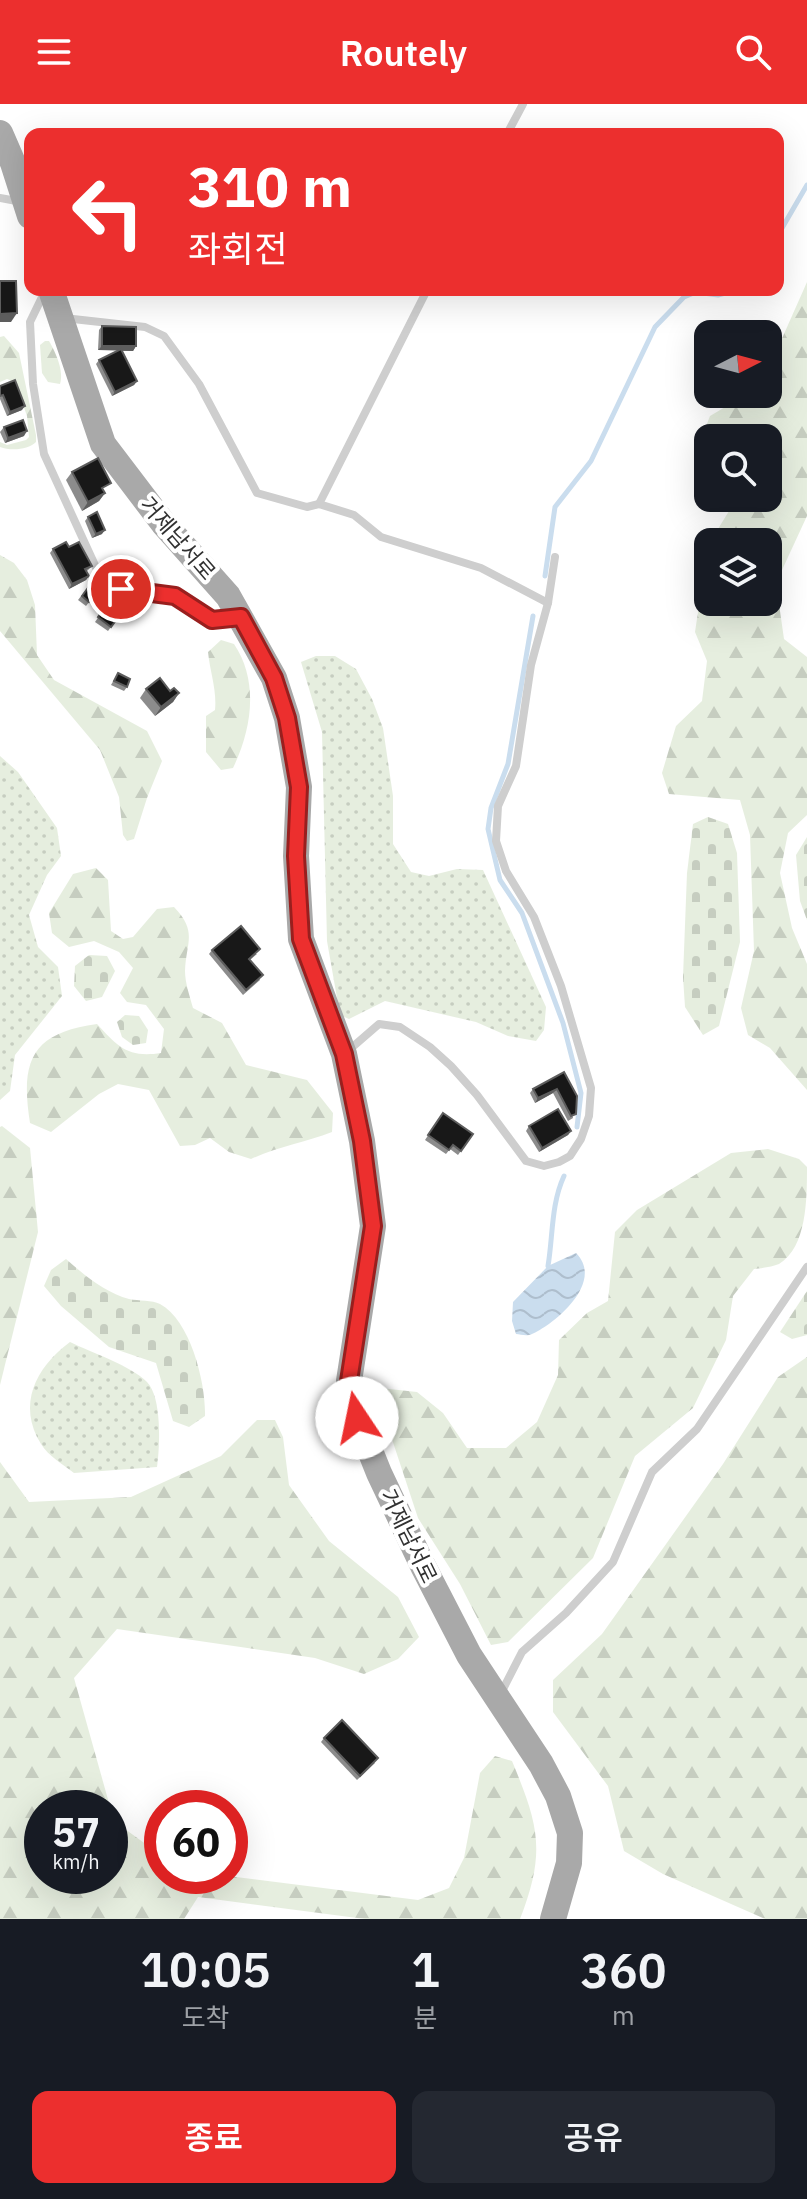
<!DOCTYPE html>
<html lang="ko">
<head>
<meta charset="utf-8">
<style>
  :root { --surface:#171b24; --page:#242831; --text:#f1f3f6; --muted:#9ea1a6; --accent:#ec2f2e }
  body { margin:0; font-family:"IBM Plex Sans","Noto Sans KR",sans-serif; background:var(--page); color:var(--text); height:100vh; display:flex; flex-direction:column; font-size:30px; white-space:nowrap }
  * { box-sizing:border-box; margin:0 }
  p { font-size:26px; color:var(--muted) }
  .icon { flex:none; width:44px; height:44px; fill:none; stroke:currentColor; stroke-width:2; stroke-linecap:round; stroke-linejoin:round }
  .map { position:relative; height:1815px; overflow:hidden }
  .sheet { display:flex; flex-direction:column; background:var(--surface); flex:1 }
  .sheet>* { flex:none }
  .guide { position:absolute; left:24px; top:24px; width:760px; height:168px; border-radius:16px; box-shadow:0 8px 32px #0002; background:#ec2f2e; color:#fff; overflow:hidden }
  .needle { width:52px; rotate:84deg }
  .tools { position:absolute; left:694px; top:216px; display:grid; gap:16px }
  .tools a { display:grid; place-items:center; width:88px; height:88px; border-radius:16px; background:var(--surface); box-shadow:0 8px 32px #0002; font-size:40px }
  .speed { position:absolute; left:24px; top:1686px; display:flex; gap:16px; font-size:40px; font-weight:700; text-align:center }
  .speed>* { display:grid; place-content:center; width:104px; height:104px; border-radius:50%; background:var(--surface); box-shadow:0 8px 32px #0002; line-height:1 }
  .speed small { font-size:20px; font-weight:400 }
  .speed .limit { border:12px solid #d22; background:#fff; color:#111 }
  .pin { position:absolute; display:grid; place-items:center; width:68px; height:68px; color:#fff; margin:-34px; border:4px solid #fff; border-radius:50%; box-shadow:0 2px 8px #0007 }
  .me { position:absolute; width:88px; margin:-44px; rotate:349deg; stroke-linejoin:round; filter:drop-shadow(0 0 6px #0008) }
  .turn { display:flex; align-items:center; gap:28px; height:168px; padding:0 32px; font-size:36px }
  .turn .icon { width:104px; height:104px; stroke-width:2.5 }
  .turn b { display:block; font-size:56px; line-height:68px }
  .eta { display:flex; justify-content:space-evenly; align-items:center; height:136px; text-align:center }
  .eta b { font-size:48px; font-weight:600; line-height:56px }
  .cta { display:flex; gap:16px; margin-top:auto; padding:16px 32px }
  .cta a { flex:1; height:92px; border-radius:16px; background:var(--accent); color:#fff; font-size:32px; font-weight:600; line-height:92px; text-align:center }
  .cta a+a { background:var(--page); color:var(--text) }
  header { display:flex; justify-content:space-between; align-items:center; height:104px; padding:0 32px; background:var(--accent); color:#fff; font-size:36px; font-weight:600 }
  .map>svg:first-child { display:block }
</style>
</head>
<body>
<header><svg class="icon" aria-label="menu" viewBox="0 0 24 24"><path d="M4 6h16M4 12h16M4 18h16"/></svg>Routely<svg class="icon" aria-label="search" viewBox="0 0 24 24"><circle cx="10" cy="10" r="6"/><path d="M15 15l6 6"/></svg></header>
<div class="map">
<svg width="807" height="1815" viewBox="0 0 807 1815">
  <defs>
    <pattern id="grass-dots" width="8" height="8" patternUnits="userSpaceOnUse" patternTransform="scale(2)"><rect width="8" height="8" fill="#e6eedf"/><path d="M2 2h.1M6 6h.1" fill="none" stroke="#c6cdc0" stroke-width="1.8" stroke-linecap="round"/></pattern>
    <pattern id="forest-firs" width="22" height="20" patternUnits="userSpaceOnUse" patternTransform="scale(2)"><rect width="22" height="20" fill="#e6eedf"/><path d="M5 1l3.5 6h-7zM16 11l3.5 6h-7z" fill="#c6cdc0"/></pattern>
    <pattern id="cemetery-stones" width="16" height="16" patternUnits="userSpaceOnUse" patternTransform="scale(2)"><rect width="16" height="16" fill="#e6eedf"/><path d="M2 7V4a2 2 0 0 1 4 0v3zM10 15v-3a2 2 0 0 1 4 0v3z" fill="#c6cdc0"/></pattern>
    <pattern id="water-waves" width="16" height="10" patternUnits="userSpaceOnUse" patternTransform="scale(2)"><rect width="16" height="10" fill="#caddee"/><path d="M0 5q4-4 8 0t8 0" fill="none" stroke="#aebecd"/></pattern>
  </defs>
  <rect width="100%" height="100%" fill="#fff"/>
  <!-- grass -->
  <g fill="url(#grass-dots)">
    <path d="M316,552H335L356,565L372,595L383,624L393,692V740L411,768L429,772L457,765L483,766L546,903L544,926L536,937L508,932L476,918L385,897L349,915L340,911L327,837L322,628L301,558Z"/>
    <path d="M0,652L18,668L57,724L61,752L47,771L29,811L38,843L58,863L62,892L15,951L10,987L0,996Z"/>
    <path d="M70,1238C92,1249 130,1261 147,1278C162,1293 160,1343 157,1363L74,1369C64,1361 48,1352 41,1340C17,1301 35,1264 70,1238Z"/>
  </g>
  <!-- forest -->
  <g fill="url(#forest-firs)" fill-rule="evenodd">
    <path d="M807,178V412L776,479L784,535L807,553V711L788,729L780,769L792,824L807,860V986L770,944L748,931L741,904L754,847L750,731L740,696L669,690L662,669L676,622L702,597L707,557L695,528L708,442V498H768V438H710L737,394H768V334H708V376L696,373L694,353L710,312L747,290H768V266Z"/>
    <path d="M4,232L19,249L36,331V338C28,346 11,347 0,343V338L7,341L26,336L29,333L27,312L15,278L7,275L0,278V233Z"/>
    <path d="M45,237H49C56,249 64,267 60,280L48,278L42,269L40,241Z"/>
    <path d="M0,451L14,459L27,476L35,501L37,551L54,576L147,627L162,657L147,694L134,735L127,737L123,731L119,693L100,646L0,527Z"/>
    <path d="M221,536L234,540C259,577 252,625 233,664L221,666L206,648V612L215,606C217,586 210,568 208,548Z"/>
    <path d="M96,764L108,776L111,827L123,835L133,833L157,805L174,803C198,828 186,838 185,867C185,879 190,893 193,904L222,919L246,961L307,976L333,1009L332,1028C306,1038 277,1043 251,1055L229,1048L210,1034L195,1041L180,1042L149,986L118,980L99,990L51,1028L30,1019C20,956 32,929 97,920C118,943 128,954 161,949L164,925L146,901L127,898L120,889L133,864L119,848L94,837L69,843L52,829L49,809L73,770Z"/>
    <path d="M2,1022L30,1044L38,1128L0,1281V1023Z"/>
    <path d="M768,1045L799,1055L807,1063C807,1095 807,1143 779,1160C772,1163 761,1164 754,1165L733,1192L726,1236L693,1304L635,1352L593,1454L508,1538L491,1541L460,1480L418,1414L384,1311L380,1284L417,1288L443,1309L467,1344H506L537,1318L558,1271L559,1236L587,1209L608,1197L615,1128L637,1106L731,1049Z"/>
    <path d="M807,1253V1815H765L663,1770L624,1747L608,1682L553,1608V1576L602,1530L723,1360L778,1273Z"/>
    <path d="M257,1316H275L283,1333L289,1381L329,1437L398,1493L419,1533L398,1555L364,1570L315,1554L117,1525L74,1574L114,1717L162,1752V1772H228L418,1796L449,1784L464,1754L480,1669L495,1652L512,1657C539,1722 546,1748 520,1815H365L198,1793L184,1815H0V1358L29,1398L131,1393L221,1352ZM42,1704H110V1772H42Z"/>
  </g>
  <!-- cemetery -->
  <g fill="url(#cemetery-stones)">
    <path d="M708,713L728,720L737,749L740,838L719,922L703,931L685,903L683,873L687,769L693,720Z"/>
    <path d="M807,733V816L800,797L796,751Z"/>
    <path d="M89,851L107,852L115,867L102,893L86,897L74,882L75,862Z"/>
    <path d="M125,911L139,912L148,926L146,939L133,941L122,933L117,918Z"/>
    <path d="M66,1155C84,1171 106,1189 129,1195C139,1197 152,1196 160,1200C191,1217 206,1280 205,1312L189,1323L173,1317L156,1259L109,1243L61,1202L44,1182L51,1166Z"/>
    <path d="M807,1187V1231L792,1235L780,1228Z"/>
  </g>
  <!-- water -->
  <path fill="url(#water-waves)" d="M576,1149C601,1174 567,1208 546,1222C541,1225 534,1230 529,1231C524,1232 520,1230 516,1230L512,1217L513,1198L548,1162Z"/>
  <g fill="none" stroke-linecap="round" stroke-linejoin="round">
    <!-- stream -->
    <g stroke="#caddee" stroke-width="5">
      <path d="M778,131L807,81"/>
      <path d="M545,472L555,403L591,357L655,223L684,193L696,188L718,191L736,186"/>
      <path d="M533,512L508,660L491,704L488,725L500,776L522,809L563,919L581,989L577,1023"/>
      <path d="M548,1162C553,1132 551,1100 564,1072"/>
    </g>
    <!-- lane -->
    <g stroke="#cecece" stroke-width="8">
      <path d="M507,30L523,0"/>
      <path d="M0,94L22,98"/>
      <path d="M44,189L30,218L33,280L44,350L99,470L121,485L175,492L212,516L236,513"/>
      <path d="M64,214L145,223L164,232L199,280L257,389L307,403L319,400L354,411L381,433L481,464L548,499"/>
      <path d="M319,400L427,186"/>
      <path d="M349,946L379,920L400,923L430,943L451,962L477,991L526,1057L544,1062L559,1058L570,1052L581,1035L589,1012L591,984L561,882L534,813L506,767L496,737L498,702L516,662L531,561L548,499L555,453"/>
      <path d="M501,1589L522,1548L566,1509L613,1458L652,1368L697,1325L807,1163"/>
    </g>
    <!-- primary -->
    <g stroke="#a9a9a9" stroke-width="26">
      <path d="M0,29L13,59L30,112"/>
      <path d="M51,186L103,340L163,419L228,492L274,574L287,614L299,683L296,752L301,835L344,950L362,1037L373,1122L349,1277L357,1314L379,1369L423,1462L469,1551L541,1660L558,1692L570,1729L569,1759L553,1815"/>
    </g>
  </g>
  <!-- wall -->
  <g fill="#8c8c8c">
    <path d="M102,222L136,242L133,247H122L137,277L134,281L112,292L96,260L99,256L118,246H98L99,226Z"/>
    <path d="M0,282L22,306L7,312L0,295Z"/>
    <path d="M4,323L24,332L5,339L0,328Z"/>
    <path d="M72,368L105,389L99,397L82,407L66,376Z"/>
    <path d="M88,413L102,430L92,434L85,417Z"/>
    <path d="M69,443L92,462L86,468L89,472L86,476L69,485L50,449L53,445Z"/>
    <path d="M93,477L101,483L86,502L78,496Z"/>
    <path d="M114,491L127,501L108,527L95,518Z"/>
    <path d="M118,569L127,583L124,587L111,581Z"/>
    <path d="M146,585L170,587L179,589L173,598L155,612L140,594Z"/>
    <path d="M212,846L257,850L250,856L260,876L243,891L209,850Z"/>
    <path d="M564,968L573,1014L568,1017L553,989L535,999L530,989L533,985Z"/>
    <path d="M443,1009L473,1030L458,1051L450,1045L446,1050L425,1036Z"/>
    <path d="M529,1022L571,1027L568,1031L539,1048L526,1027Z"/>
    <path d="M324,1634L375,1659L357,1676L321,1638Z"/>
  </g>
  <!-- shaded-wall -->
  <g fill="#5d5d5d">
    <path d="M17,209L11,218H0V210Z"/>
    <path d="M102,242H136L133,247L98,246Z"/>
    <path d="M137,277L134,281L112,292L115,288Z"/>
    <path d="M25,302L22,306L7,312L10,308Z"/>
    <path d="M27,327L24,332L5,339L8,334Z"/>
    <path d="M105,389L99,397L82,407L88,398Z"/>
    <path d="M105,426L102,430L92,434L96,430Z"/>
    <path d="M89,472L86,476L69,485L72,480Z"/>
    <path d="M179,589L173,598L155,612L161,603Z"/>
    <path d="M557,985L553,989L535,999L538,994Z"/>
    <path d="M571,1027L568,1031L539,1048L542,1044Z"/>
  </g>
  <!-- building -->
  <g fill="#181818" stroke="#5d5d5d" stroke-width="2">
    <path d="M0,177H16L17,209L0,210Z"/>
    <path d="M102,222L136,223V242H102Z"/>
    <path d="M121,245L137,277L115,288L99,256Z"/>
    <path d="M15,276L25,302L10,308L3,291L0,292V282Z"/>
    <path d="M23,316L27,327L8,334L4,323Z"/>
    <path d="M98,354L111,379L102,384L105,389L88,398L72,368Z"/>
    <path d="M97,408L105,426L96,430L88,413Z"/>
    <path d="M66,438L69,443L79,438L92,462L85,465L89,472L72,480L53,445Z"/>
    <path d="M93,477L101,483L89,498L82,492Z"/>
    <path d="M114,491L127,501L111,523L98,513Z"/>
    <path d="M118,569L130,575L127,583L114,577Z"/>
    <path d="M160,574L170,587L174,584L179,589L161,603L146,585Z"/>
    <path d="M241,822L260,845L249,855L263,871L246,886L212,846Z"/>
    <path d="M564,968L577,992L576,1010L571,1012L557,985L538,994L533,985Z"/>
    <path d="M558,1005L571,1027L542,1044L529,1022Z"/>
    <path d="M443,1009L473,1030L461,1047L453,1041L449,1046L428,1031Z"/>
    <path d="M342,1616L378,1654L360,1672L324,1634Z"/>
  </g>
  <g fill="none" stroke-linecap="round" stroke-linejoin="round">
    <!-- route casing -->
    <g stroke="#991f1e" stroke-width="20">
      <path id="route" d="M121,485L175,492L212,516L241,513L274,574L287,614L299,683L296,752L301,835L344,950L362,1037L373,1122L349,1277L357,1314"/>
    </g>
    <!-- route -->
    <use href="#route" stroke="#ec2f2e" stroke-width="14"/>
  </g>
  <g text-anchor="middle" stroke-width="8" stroke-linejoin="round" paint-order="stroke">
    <!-- street labels -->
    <g font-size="22" fill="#313131" stroke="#fff">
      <text transform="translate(178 434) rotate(49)" y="8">거제남서로</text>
      <text transform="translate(409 1432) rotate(64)" y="8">거제남서로</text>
    </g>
  </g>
</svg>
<div class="tools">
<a><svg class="needle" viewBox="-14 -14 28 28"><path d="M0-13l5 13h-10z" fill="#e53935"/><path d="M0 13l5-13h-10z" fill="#9ea1a6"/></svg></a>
<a><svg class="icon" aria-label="search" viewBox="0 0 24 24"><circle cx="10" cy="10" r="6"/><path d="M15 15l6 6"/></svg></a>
<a><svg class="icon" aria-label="layers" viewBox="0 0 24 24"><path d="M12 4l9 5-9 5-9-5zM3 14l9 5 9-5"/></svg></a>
</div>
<div class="speed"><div>57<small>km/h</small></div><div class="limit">60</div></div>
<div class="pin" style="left:121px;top:485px;background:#d93025"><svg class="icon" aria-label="arrive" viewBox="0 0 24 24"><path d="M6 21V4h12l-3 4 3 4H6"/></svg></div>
<svg class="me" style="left:357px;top:1314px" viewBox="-20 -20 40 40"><circle r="19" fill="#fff"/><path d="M0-13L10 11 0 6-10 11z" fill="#ec2f2e"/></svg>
<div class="guide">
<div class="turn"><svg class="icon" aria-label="left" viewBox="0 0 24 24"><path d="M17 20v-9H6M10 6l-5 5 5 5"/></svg><div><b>310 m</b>좌회전</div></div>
</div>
</div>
<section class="sheet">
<div class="eta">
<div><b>10:05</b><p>도착</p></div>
<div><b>1</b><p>분</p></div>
<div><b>360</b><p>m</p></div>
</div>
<div class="cta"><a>종료</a><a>공유</a></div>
</section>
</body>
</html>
